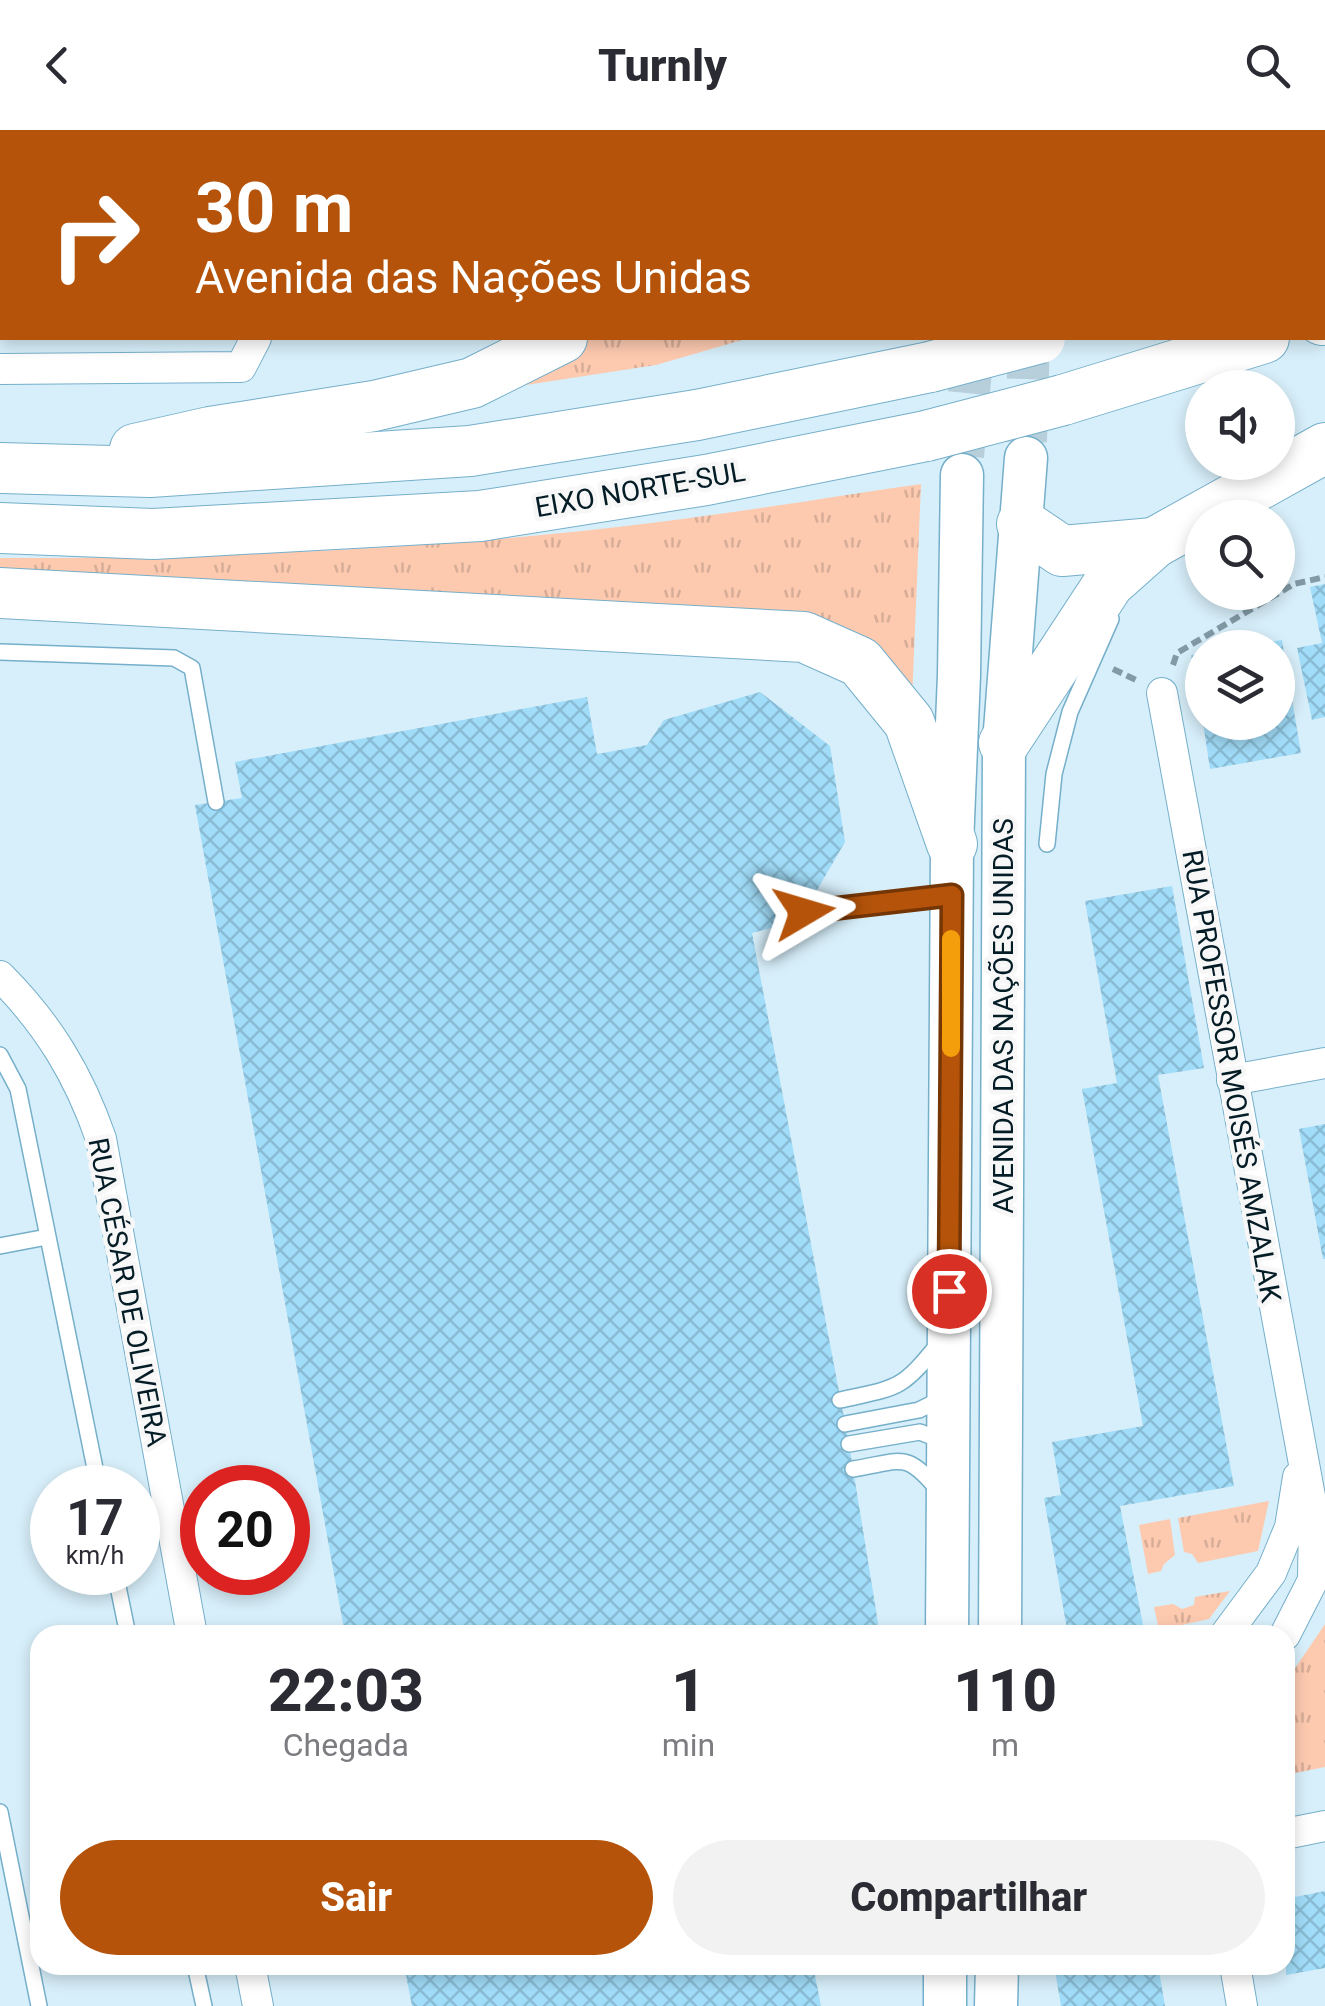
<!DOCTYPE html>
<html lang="pt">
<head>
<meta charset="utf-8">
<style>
  :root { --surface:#fff; --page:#f2f2f3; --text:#2b2b33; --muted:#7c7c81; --accent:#b45309 }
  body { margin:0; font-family:Roboto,sans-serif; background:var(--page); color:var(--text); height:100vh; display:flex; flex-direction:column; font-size:38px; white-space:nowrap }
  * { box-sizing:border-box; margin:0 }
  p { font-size:32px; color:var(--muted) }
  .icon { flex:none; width:55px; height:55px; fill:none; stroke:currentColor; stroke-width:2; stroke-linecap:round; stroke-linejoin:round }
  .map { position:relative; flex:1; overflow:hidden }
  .drawer { position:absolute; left:30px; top:1495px; width:1265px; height:350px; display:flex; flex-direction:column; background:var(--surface); border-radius:30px; box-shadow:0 5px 15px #0003 }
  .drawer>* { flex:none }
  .top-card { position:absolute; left:0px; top:0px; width:1325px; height:210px; box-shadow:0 5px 15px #0003; background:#b45309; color:#fff; overflow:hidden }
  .tools { position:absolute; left:1185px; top:240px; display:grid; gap:20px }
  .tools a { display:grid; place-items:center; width:110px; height:110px; border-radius:50%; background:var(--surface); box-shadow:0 5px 15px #0003; font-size:50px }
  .speed { position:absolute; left:30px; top:1335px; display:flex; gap:20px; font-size:50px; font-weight:700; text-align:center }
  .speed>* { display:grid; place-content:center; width:130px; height:130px; border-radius:50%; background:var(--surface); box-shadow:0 5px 15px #0003; line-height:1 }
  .speed small { font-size:25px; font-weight:400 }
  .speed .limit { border:15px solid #d22; background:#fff; color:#111 }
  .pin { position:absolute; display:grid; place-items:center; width:85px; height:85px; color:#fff; margin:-42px; border:5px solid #fff; border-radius:50%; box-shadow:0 2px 10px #0007 }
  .me { position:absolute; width:110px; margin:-55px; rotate:83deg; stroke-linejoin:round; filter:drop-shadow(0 0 8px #0008) }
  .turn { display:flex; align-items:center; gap:35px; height:210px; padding:0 30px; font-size:45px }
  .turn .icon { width:130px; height:130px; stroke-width:2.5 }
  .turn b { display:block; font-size:70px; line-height:85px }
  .eta { display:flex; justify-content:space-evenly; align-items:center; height:170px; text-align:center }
  .eta b { font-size:60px; font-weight:800; line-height:70px }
  .button { display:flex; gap:20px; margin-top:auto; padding:20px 30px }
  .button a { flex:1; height:115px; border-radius:60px; background:var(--accent); color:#fff; font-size:40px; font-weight:800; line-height:115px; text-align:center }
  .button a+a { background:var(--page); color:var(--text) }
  header { display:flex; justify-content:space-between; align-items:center; height:130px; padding:0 30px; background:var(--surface); font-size:45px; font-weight:800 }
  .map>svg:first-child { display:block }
</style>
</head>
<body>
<header><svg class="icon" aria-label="back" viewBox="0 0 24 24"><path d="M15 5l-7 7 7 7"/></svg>Turnly<svg class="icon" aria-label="search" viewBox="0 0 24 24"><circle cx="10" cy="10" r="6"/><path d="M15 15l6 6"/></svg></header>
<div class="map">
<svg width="1325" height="1876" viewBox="0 0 1325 1876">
  <defs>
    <pattern id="grass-tufts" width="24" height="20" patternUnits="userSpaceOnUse" patternTransform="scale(2.5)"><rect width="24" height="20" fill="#fdcab0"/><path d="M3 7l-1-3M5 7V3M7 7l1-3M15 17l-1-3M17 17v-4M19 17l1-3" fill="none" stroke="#d7ad97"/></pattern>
    <pattern id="building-cross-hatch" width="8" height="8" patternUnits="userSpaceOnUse" patternTransform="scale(2.5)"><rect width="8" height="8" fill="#a1dcf8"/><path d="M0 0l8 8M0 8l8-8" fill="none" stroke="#89bcd4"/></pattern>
  </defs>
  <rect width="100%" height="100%" fill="#d7effa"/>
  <!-- grass -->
  <g fill="url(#grass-tufts)">
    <path d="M591,208H749L656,235L481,262Z"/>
    <path d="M921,354L912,571L854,511L0,440V428C217,428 435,420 651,393C741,382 831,367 921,354Z"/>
    <path d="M1269,1371L1258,1421L1198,1433L1192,1424L1184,1422L1178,1388Z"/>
    <path d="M1170,1389L1175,1425L1164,1434L1161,1441L1148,1444L1139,1395Z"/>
    <path d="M1230,1461L1209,1489L1159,1500L1154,1477L1173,1474L1182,1479L1194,1475L1195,1467Z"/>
    <path d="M1325,1494V1637L1285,1645V1553Z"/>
  </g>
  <!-- building -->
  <g fill="url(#building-cross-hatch)">
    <path d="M1325,454V587L1312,590L1297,518L1322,513L1310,457Z"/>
    <path d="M1282,510L1301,623L1210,639L1203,592H1278V518L1248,515Z"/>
    <path d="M1202,523V580H1200L1191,525Z"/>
    <path d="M760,562L830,616L845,712L799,791L752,803L849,1314L880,1505H345L195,675L242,668L235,632L587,567L597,624L647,615L664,590Z"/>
    <path d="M1172,756L1204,938L1158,945L1234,1356L1120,1376L1145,1505H1068L1044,1368L1061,1365L1052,1312L1143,1296L1082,959L1117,953L1085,771Z"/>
    <path d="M1325,994V1129H1323L1299,999Z"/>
    <path d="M1325,1761V1838L1286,1845L1285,1769Z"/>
    <path d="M404,1835H813L821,1876H412Z"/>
    <path d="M1054,1835H1158L1165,1876H1061Z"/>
  </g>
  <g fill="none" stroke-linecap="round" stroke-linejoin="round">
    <!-- secondary-tunnel -->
    <g stroke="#b7cfda" stroke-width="42" stroke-dasharray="42 21" stroke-linecap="butt">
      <path d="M1026,312L1029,208"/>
      <path d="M963,326L974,208"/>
    </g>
    <!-- service casing -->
    <g stroke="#75afca" stroke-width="18">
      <g id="service">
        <path d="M0,169H2"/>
        <path d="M0,522L174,528L192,538L216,672"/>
        <path d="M1047,714L1054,644L1070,582L1111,489"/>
        <path d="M804,782L949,765"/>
        <path d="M0,925L18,959L99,1358"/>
        <path d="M0,1116L47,1107"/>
        <path d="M840,1270C900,1257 901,1260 940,1212"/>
        <path d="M845,1294L919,1280L945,1267"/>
        <path d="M849,1314L920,1302L942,1311"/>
        <path d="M853,1339C904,1331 905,1320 940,1362"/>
        <path d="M115,1442L128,1505"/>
        <path d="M0,1682L39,1876"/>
        <path d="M195,1835L204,1876"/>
      </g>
    </g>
    <!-- minor casing -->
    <g stroke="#75afca" stroke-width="32">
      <g id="minor">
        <path d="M501,0L505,2"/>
        <path d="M286,2V0"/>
        <path d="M765,2L768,0"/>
        <path d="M0,239L241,237L256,208"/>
        <path d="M1162,563L1314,1388L1313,1450L1285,1505"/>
        <path d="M0,846C48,894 79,945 101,1009L192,1505"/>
        <path d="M1232,950L1325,933"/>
        <path d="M1225,1505L1271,1443L1290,1397L1298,1347"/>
        <path d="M1285,1704L1325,1696"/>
        <path d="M250,1835L258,1876"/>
        <path d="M1235,1835L1242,1876"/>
      </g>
    </g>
    <!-- secondary casing -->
    <g stroke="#75afca" stroke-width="45">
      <g id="secondary">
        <path d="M989,2V0"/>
        <path d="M1038,2V0"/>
        <path d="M947,1505L952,714L959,545L962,345"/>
        <path d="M1000,1505L1004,613L1026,328"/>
        <path d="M945,1876V1835"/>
        <path d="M996,1876L997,1835"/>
      </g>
    </g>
    <!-- trunk casing -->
    <g stroke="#75afca" stroke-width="52">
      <g id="trunk">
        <path d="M1151,0L1156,2"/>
        <path d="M929,2L931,0"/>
        <path d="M1322,19H1325"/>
        <path d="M1322,125L1325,124"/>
        <path d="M1322,190L1325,189"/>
        <path d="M1063,270L1264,208"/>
        <path d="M135,319L210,302L374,276L472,253L562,208"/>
        <path d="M0,338L150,342L470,321L697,285L930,237"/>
        <path d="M1022,394L1062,421L1154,413"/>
        <path d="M0,398L153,404L480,386L706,350L926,306"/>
        <path d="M0,463L804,507L860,532L909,592L952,714"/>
        <path d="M1004,613L1109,453L1154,413L1325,318"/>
      </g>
    </g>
    <!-- path -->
    <g stroke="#829aa5" stroke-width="6" stroke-dasharray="10 5" stroke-linecap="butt">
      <path d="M1173,535L1177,523L1294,454L1325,447"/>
      <path d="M1113,539L1138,551"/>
    </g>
    <!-- service -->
    <use href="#service" stroke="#fff" stroke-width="15"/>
    <!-- minor -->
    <use href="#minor" stroke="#fff" stroke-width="30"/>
    <!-- secondary -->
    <use href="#secondary" stroke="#fff" stroke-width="42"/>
    <!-- trunk -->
    <use href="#trunk" stroke="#fff" stroke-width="50"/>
    <!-- trunk-bridge casing -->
    <g stroke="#75afca" stroke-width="52" stroke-linecap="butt">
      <g id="trunk-bridge">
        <path d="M930,237L1040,208"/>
        <path d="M926,306L1063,270"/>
      </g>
    </g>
    <!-- trunk-bridge -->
    <use href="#trunk-bridge" stroke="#fff" stroke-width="50"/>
  </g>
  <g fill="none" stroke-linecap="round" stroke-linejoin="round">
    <!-- route casing -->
    <g stroke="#753606" stroke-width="25">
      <path id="route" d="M804,782L952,765L949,1161"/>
    </g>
    <!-- route -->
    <use href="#route" stroke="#b45309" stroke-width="18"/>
    <!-- slow -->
    <path stroke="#f59e0b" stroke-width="18" d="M951,918V809"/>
  </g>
  <g text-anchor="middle" stroke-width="9" stroke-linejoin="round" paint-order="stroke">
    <!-- street labels -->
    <g font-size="28" fill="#041c26" stroke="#f7f7f7">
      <text transform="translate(640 359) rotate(-10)" y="10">EIXO NORTE-SUL</text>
      <text transform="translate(1003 886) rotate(-90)" y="10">AVENIDA DAS NAÇÕES UNIDAS</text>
      <text transform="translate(1232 946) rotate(80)" y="10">RUA PROFESSOR MOISÉS AMZALAK</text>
      <text transform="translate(128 1162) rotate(79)" y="10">RUA CÉSAR DE OLIVEIRA</text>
    </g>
  </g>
</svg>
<div class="tools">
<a><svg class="icon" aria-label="sound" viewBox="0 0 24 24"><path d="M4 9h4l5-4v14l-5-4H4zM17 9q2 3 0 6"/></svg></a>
<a><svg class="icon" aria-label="search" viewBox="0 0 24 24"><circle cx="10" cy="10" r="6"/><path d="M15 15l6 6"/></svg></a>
<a><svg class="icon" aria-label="layers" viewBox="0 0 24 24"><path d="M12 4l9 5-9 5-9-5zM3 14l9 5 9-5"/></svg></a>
</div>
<div class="speed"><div>17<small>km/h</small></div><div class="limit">20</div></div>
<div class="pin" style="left:949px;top:1161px;background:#d93025"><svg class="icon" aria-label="arrive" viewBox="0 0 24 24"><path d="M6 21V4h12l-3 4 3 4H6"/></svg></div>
<svg class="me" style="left:804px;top:782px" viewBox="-20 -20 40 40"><path d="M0-17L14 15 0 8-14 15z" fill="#b45309" stroke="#fff" stroke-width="4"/></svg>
<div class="top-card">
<div class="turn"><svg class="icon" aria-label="right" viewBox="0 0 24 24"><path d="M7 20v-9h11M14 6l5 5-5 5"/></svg><div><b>30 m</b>Avenida das Nações Unidas</div></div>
</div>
<section class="drawer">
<div class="eta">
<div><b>22:03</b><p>Chegada</p></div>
<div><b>1</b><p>min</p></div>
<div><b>110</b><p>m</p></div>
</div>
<div class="button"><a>Sair</a><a>Compartilhar</a></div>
</section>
</div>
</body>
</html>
